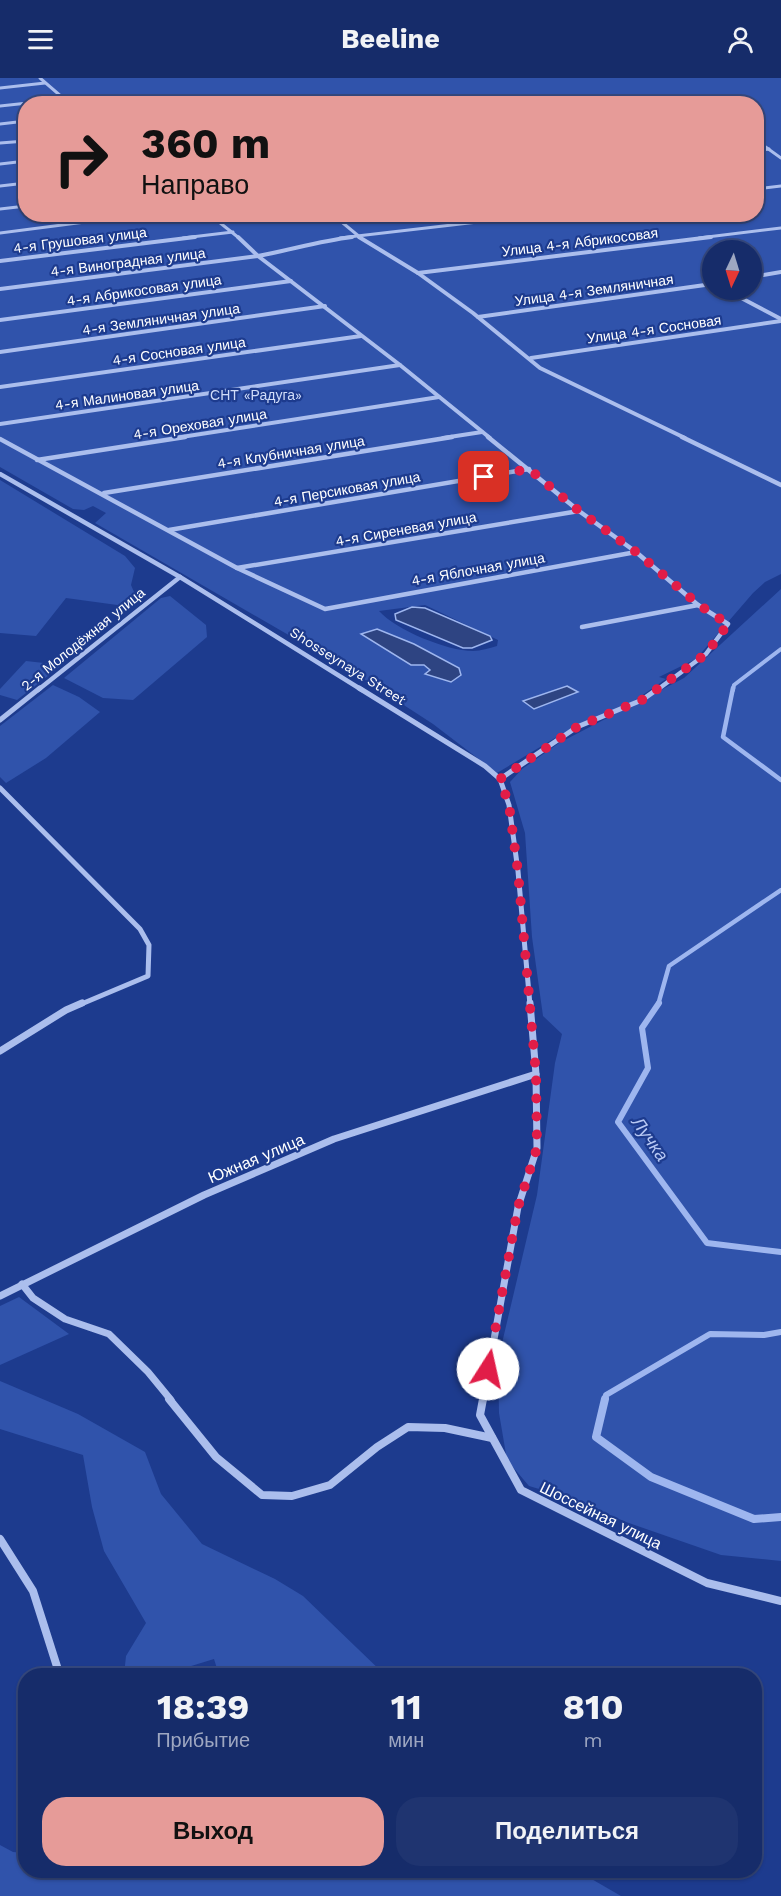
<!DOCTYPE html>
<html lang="ru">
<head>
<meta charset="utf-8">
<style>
  :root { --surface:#162c6a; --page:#1f3470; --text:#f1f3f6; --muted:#9ea7c1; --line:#35487e; --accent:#e69b98 }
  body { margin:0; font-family:"Work Sans",sans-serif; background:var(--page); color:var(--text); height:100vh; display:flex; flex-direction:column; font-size:22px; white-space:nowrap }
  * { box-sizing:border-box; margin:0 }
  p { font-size:20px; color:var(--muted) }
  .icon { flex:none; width:33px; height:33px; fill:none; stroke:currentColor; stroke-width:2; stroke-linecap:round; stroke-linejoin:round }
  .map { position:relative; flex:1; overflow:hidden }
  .details { position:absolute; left:18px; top:1590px; width:744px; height:210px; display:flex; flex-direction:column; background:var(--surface); border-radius:24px; box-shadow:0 2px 4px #0004,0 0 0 2px var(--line) }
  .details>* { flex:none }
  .hud { position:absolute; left:18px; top:18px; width:746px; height:126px; border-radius:24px; box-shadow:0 2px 4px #0004,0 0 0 2px var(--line); background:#e69b98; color:#111; overflow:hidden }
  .needle { width:39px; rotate:184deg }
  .buttons { position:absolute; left:702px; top:162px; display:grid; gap:12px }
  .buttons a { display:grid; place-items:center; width:60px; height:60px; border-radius:50%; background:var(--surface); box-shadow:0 2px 4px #0004,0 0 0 2px var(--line); font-size:30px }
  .pin { position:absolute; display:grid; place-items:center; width:51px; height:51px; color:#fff; margin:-26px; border-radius:12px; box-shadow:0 3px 9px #0006 }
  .me { position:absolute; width:66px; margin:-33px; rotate:10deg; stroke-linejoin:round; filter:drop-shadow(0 0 4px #0008) }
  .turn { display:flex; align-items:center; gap:21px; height:126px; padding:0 24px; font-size:27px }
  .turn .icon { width:78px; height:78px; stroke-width:2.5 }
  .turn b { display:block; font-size:42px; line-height:51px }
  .eta { display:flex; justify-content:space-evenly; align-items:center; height:102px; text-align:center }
  .eta b { font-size:36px; font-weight:700; line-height:42px }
  .action { display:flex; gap:12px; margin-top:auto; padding:12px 24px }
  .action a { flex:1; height:69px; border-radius:24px; background:var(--accent); color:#111; font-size:24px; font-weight:700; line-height:69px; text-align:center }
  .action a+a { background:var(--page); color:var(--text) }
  header { display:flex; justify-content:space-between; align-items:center; height:78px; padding:0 24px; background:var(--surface); font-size:27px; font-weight:700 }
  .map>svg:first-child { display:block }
</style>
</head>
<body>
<header><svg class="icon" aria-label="menu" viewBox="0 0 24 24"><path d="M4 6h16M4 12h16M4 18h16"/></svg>Beeline<svg class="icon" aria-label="person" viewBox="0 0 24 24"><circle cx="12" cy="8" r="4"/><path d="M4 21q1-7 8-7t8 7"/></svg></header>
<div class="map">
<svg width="781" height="1818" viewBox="0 0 781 1818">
  <rect width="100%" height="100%" fill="#1d3b8e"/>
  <!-- green -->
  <g fill="#3053ab" fill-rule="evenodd">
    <path d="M0,0H781V496L765,504L753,515L696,581L659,599L666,601L631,625L565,654L497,695L433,646L356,596L95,445L106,435L93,428L84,432L73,431L0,389ZM26,26H756V136H26ZM712,172H752V212H712ZM425,527L498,562L497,568C489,570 481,573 473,573C447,573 396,552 379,533ZM377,551L414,566L459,590L461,597L451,604L426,596L430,592L424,587H411L362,557Z"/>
    <path d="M0,402L125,478L135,490L131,507L137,521L132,529L66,520L36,558L0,555Z"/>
    <path d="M781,511V1483L721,1477L626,1444L573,1421L529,1408L507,1382L499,1335L498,1282L537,1117L555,985L562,956L543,938L532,859L525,755L510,704L522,691L559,665L684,600Z"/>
    <path d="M170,518L206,547L207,559L133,622L103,620L64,600L161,520Z"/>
    <path d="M26,583L62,587L17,622L0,617V611Z"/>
    <path d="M53,607L79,619L100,634L46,680L6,705L0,699V648Z"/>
    <path d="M19,1219L69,1256L0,1287V1228Z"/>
    <path d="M0,1303L78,1336L145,1374L161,1416L202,1466L275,1501L303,1518L385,1597H219L214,1581L162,1597H124L126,1578L146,1545L104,1473L92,1429L83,1377L0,1351Z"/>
    <path d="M0,1767L13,1774L25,1775L26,1792H576L621,1818H0Z"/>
  </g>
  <!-- water -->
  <g fill="#2e4482" stroke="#9eb6ef" stroke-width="1.5">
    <path d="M412,529L425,530L490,558L492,562L472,570H463L396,542L395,536Z"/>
    <path d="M377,551L414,566L459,590L461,597L451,604L425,596L430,592L424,587H411L361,556Z"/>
    <path d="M567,608L578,614L534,631L523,623Z"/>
  </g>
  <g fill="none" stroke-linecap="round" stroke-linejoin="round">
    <!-- stream-far3 -->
    <path stroke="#9eb6ef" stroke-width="4" d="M733,612L734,607L781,571"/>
    <!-- stream-far2 -->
    <g stroke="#9eb6ef" stroke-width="4.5">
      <path d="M733,610L723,659L781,702"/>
      <path d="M658,927L669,888L781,812"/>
    </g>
    <!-- stream-far1 -->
    <g stroke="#9eb6ef" stroke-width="6">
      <path d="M659,925L642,950L648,990L618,1044L707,1165L781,1174"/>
      <path d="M605,1322L606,1317L710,1256L764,1257L781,1254"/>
    </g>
    <!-- stream -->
    <path stroke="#9eb6ef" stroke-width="8" d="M605,1321L596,1359L651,1399L754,1441L781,1439"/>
    <!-- street-far5 -->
    <g stroke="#abbeed" stroke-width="3">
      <path d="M40,0L70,26"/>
      <path d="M0,10L45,5"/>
      <path d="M627,26L681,20"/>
      <path d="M0,28L65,21"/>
      <path d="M0,46L26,43"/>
      <path d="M756,62L781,80"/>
      <path d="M0,65L26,63"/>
      <path d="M756,73L769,71"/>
      <path d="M0,86L26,83"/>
      <path d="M0,108L26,105"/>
      <path d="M756,111L781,108"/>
      <path d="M0,131L26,128"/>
      <path d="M209,136L239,160"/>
      <path d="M332,136L361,160"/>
      <path d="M0,155L147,136"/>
      <path d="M183,160L233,154"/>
      <path d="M340,160L546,136"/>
      <path d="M699,160L781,150"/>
    </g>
    <!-- street-far4 -->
    <g stroke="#abbeed" stroke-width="4">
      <path d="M238,159L258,178L400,287L490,360"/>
      <path d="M359,159L418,195L473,235L540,290L685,360"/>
      <path d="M0,183L195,159"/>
      <path d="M418,195L711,159"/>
      <path d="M752,199L781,194"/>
      <path d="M0,211L258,178C291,172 319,163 352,159"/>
      <path d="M726,212L781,241"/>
      <path d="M478,239L712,206"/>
      <path d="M0,242L291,203"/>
      <path d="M0,274L325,228"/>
      <path d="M531,280L781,243"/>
      <path d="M0,309L361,258"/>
      <path d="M0,346L400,287"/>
      <path d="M175,360L439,319"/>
      <path d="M443,360L482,354"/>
    </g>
    <!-- street-far3 -->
    <g stroke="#abbeed" stroke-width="4.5">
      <path d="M488,359L579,433L636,474L698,527L728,546L706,576L657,612"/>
      <path d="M682,359L781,407"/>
      <path d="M0,361L237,490L325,531L636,474"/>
      <path d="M37,382L185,359"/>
      <path d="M0,396L180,499L362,612"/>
      <path d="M104,415L452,359"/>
      <path d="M169,452L529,391"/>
      <path d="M237,490L579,433"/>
      <path d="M582,549L698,527"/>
      <path d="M38,612L180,499"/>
    </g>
    <!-- street-far2 -->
    <g stroke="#abbeed" stroke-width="5">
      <path d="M359,610L485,688L500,701L509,727L518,793L530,927"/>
      <path d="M0,642L40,610"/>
      <path d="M500,701L577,649L642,622L659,610"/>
      <path d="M0,710L140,851L149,867L148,898L79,927"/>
    </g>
    <!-- street-far1 -->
    <g stroke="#abbeed" stroke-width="7">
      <path d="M0,973L66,932L82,925"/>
      <path d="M22,1206L33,1220L65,1241L109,1256L148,1294L171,1322"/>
      <path d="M0,1218L204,1117L334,1061L536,996"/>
      <path d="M483,1322L518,1129L537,1070L536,996L530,925"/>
    </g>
    <!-- street -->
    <g stroke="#abbeed" stroke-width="8">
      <path d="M169,1321L216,1379L262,1417L292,1418L330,1407L377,1369L408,1349L445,1350L492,1360"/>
      <path d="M483,1321L480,1337L521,1412L707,1505L781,1523"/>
      <path d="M0,1461L33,1513L60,1598"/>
    </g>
  </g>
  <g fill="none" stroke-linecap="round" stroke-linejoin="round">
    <!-- route -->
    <path stroke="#e11d48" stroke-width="10" stroke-dasharray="0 18" d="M484,399L529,391L579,433L636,474L699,527L728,546L706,576L642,622L577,649L500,701L509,727L518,794L536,996L537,1070L518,1129L488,1291"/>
  </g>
  <g text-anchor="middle" stroke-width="4.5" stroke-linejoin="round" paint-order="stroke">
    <!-- far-street labels -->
    <g font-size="14" fill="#fff" stroke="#1d3b8e">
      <text transform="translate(80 162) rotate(-7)" y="5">4-я Грушовая улица</text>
      <text transform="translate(580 164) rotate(-7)" y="5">Улица 4-я Абрикосовая</text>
      <text transform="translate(128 184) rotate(-7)" y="5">4-я Виноградная улица</text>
      <text transform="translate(144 212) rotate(-8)" y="5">4-я Абрикосовая улица</text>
      <text transform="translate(594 212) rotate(-8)" y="5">Улица 4-я Земляничная</text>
      <text transform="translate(161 241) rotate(-8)" y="5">4-я Земляничная улица</text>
      <text transform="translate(654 251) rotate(-8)" y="5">Улица 4-я Сосновая</text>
      <text transform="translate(179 273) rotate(-8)" y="5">4-я Сосновая улица</text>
      <text transform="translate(127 317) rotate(-8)" y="5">4-я Малиновая улица</text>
      <text transform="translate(200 346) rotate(-9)" y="5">4-я Ореховая улица</text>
      <text transform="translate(291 374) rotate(-9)" y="5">4-я Клубничная улица</text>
      <text transform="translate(347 411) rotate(-10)" y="5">4-я Персиковая улица</text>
      <text transform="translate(406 451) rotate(-10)" y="5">4-я Сиреневая улица</text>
      <text transform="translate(478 491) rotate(-10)" y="5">4-я Яблочная улица</text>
      <text transform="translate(83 561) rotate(-39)" y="5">2-я Молодёжная улица</text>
      <text transform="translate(348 588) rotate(32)" y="5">Shosseynaya Street</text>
    </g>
    <!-- far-park labels -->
    <g font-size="14" fill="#d0dcf9" stroke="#1d3b8e">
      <text x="256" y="322">СНТ «Радуга»</text>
    </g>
    <!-- street labels -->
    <g font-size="16" fill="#fff" stroke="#1d3b8e">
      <text transform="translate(256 1080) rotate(-23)" y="6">Южная улица</text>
      <text transform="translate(601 1437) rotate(26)" y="6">Шоссейная улица</text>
    </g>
    <!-- water labels -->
    <g font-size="18" font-style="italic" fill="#b7c8f4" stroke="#1d3b8e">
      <text transform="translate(650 1061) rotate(55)" y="6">Лучка</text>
    </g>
  </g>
</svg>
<div class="buttons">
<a><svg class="needle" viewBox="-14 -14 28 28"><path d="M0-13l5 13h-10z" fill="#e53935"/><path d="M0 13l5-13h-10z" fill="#9ea7c1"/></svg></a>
</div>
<div class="pin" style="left:484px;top:399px;background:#d93025"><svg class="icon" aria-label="arrive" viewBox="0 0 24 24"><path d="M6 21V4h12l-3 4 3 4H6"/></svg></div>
<svg class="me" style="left:488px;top:1291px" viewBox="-20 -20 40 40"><circle r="19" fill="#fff"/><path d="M0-13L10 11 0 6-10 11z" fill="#e11d48"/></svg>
<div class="hud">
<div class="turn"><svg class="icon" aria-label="right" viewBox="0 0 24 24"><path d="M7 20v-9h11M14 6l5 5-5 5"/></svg><div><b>360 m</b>Направо</div></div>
</div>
<section class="details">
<div class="eta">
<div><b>18:39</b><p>Прибытие</p></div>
<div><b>11</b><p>мин</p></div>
<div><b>810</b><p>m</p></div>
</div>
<div class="action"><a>Выход</a><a>Поделиться</a></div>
</section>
</div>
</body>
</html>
